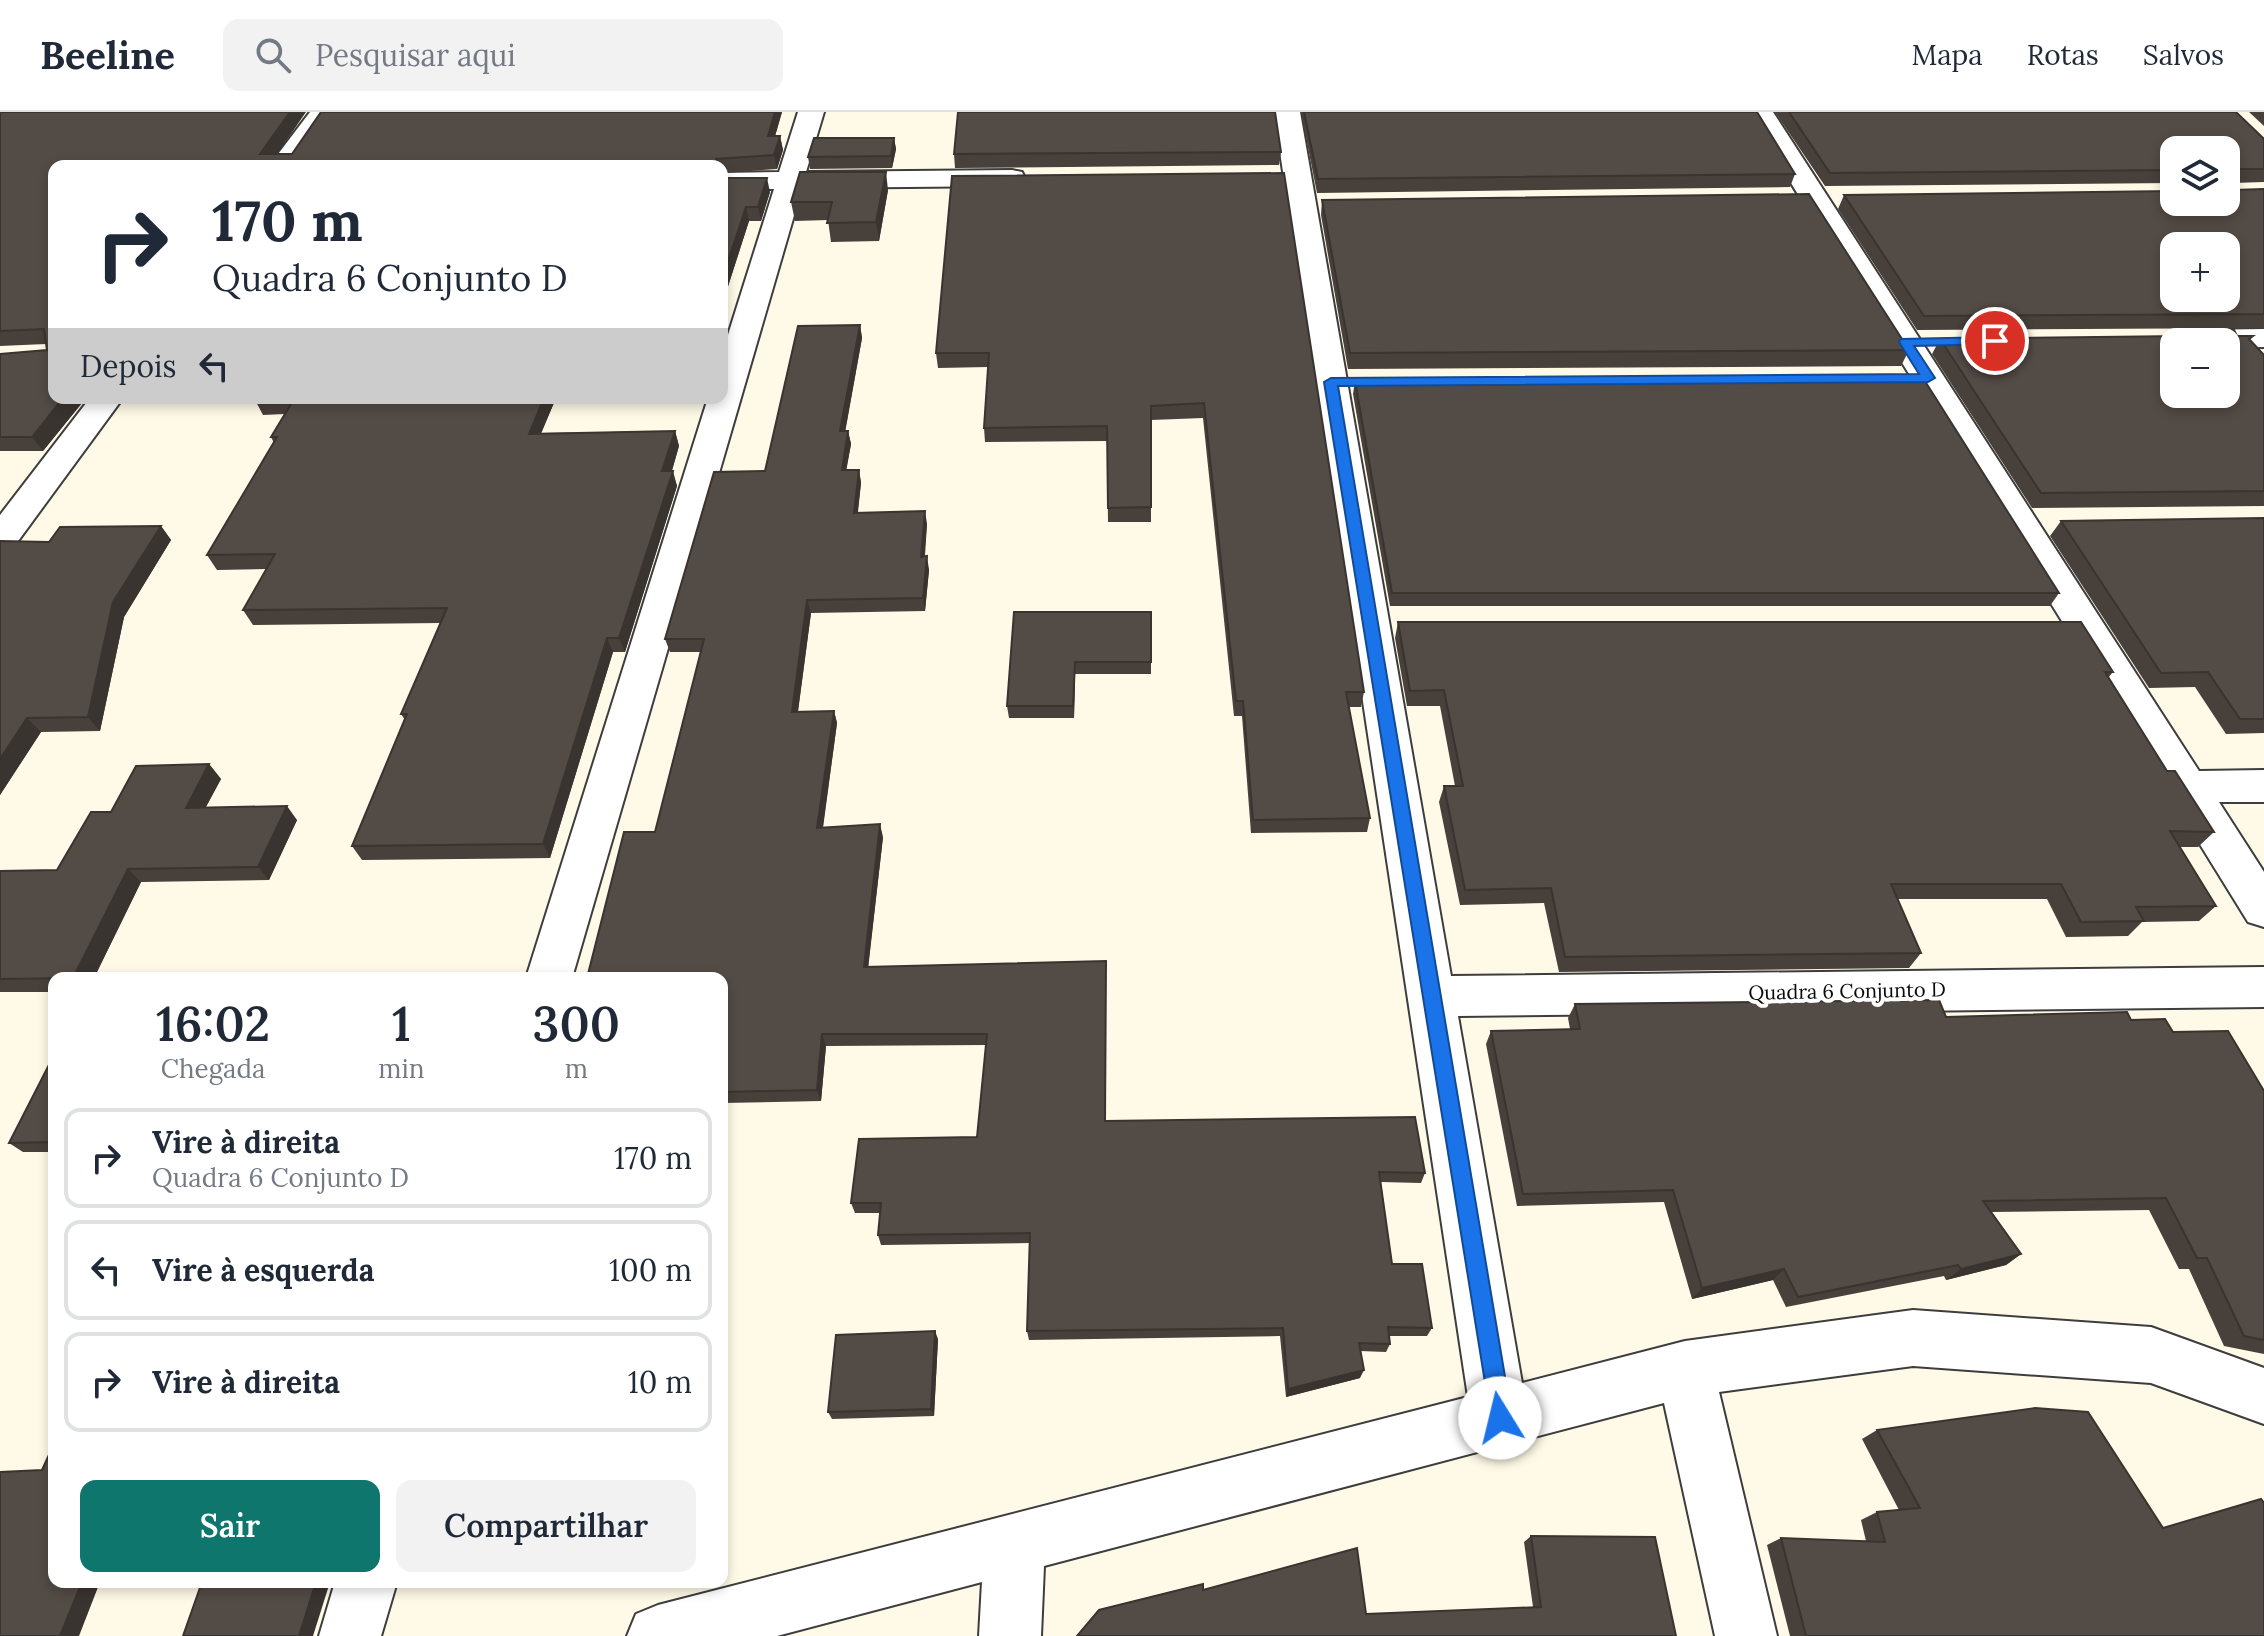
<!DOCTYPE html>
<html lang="pt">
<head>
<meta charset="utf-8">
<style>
  :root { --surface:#fff; --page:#f2f2f3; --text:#1f2937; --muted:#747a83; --line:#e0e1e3; --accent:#0f766e }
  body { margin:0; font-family:Lora,serif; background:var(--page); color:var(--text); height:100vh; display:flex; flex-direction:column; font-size:30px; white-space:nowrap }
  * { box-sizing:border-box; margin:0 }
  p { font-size:26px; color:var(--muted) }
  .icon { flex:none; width:44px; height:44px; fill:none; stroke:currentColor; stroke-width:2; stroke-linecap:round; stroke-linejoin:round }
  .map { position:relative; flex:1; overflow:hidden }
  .details { position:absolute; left:48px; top:860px; width:680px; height:616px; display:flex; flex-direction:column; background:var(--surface); border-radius:16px; box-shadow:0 4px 12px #0003 }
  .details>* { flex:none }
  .hud { position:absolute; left:48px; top:48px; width:680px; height:244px; border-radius:16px; box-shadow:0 4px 12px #0003; background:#fff; color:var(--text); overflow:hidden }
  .tools { position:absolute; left:2160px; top:24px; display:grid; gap:16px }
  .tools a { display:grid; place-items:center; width:80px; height:80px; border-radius:16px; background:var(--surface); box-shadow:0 4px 12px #0003; font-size:40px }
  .pin { position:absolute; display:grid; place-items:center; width:68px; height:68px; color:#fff; margin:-34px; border:4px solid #fff; border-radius:50%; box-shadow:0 2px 8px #0007 }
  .me { position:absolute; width:88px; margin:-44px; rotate:351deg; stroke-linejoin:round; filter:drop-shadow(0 0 6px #0008) }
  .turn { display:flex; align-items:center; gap:28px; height:168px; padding:0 32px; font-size:36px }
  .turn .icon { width:104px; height:104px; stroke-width:2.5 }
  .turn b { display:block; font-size:56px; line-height:68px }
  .then { display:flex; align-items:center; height:76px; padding:0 32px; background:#0003; gap:16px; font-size:30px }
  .eta { display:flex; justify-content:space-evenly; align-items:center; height:136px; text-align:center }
  .eta b { font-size:48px; font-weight:600; line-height:56px }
  .cta { display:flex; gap:16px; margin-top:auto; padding:16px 32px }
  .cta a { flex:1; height:92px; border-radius:16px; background:var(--accent); color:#fff; font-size:32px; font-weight:600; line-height:92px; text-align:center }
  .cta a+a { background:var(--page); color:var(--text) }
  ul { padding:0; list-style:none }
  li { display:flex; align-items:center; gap:24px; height:100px; margin:0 16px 12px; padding:0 16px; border:4px solid var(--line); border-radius:16px }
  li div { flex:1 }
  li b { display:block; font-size:30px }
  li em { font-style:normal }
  header { display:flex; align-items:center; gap:48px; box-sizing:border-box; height:112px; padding:0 40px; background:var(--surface); border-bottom:2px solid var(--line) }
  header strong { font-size:38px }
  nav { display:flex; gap:44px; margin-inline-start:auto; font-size:28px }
  .search { width:560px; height:72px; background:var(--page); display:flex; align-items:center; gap:20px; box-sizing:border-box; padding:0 28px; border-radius:16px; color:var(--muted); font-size:30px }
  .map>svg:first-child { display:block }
</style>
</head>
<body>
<header>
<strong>Beeline</strong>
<div class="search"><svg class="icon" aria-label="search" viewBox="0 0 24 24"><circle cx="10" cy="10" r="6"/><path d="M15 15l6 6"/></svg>Pesquisar aqui</div>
<nav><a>Mapa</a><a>Rotas</a><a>Salvos</a></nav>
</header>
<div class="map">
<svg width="2264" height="1524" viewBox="0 0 2264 1524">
  <rect width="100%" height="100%" fill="#fffae7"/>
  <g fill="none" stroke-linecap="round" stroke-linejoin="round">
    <!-- minor casing -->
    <g stroke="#3d3d3d" stroke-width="4">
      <g id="minor">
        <path d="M310,0H336L296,54H269Z"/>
        <path d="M798,0H824L806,60L1012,58L1022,60L1025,66L1022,72L1012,74L802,76L572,866H526L708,286H722V242L774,77H722V61L779,60Z"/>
        <path d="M1274,0H1300L1451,864L2264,855V895L1458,904L1522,1271L1685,1229L1913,1198L2151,1215L2264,1256V1312L2151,1271L1913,1254L1719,1280L1777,1524H1715L1664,1291L1044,1454L1041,1524H979L982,1470L777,1524H627L636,1502L658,1493L1468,1285Z"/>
        <path d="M1747,0H1773L2199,659L2264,658V690H2219L2264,760V815L2248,810Z"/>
        <path d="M2264,217V235L2226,236V230H2178L2176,227L2180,220L2191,218Z"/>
        <path d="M90,286H123L13,436L0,440V403Z"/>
        <path d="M335,1470H397L381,1524H319Z"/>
      </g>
    </g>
    <!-- minor -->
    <use href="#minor" fill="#fff" fill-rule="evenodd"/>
  </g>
  <!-- wall -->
  <g fill="#47403b">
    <path d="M0,0L277,42H292L321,0H782L775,24H780L783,38L777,57L722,61V54H54V286H86L43,339H0V242L47,238L46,232L0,234Z"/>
    <path d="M1301,0H1757L1795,62L1790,75L1317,81Z"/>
    <path d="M1775,0H2236L2264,27V70L2233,71V78L2264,77V216L1917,218L1838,97L1844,83L2226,90L2174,38V71L1825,74Z"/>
    <path d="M2249,0H2264V14Z"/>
    <path d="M894,26L896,37L892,56L810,57L808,45Z"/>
    <path d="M1281,40L1279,53L955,56L954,42Z"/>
    <path d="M1284,61L1364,580L1361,595H1348L1370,706L1367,720L1251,721L1242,604H1234L1203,306L1151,308V410H1108L1107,329L985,330L984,316L988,255L938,256L936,241Z"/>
    <path d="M722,66L770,80L761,109H749L722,193Z"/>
    <path d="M888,78L879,129L831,130L828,108L795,109L791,90Z"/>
    <path d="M1322,88L1909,238L1901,254L1348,257L1321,103Z"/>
    <path d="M860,213L862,226L845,319H848L851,332L846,358H859L861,371L858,400L927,412L925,444L929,458L925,499L811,501L798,600L834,599L837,611L823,716L883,725L868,855L1106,849L1105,1009L1425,1061L1421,1071L1381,1070L1392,1152L1432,1216L1427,1224H1389L1390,1232L1386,1240L1360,1239V1266L1286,1285L1280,1224L1029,1228L1027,1219L1030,1131L881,1133L878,1123L880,1101H855L851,1091L977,1025L986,933L826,934L821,989L722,991V866L655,720L701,540H670L665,527L765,359Z"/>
    <path d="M2187,218L2237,224H2253L2250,228L2264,243V394L2032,396L1932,242L1940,227L2183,224Z"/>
    <path d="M1355,269L2059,481L2050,494H1390L1353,282Z"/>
    <path d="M256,286H556L541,321L675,319L679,334L672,359L677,374L625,540H613L550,746L362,748L352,734L405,608L401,602L441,511L253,513L243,498L266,457L217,458L207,443L274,331L271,325L285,302L263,303L255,288Z"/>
    <path d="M2264,406V621L2226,622L2195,575L2149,576L2050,424L2061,409Z"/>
    <path d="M161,414L171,428L124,505L100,619L41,620L0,683V429L49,430Z"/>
    <path d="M1151,500V562H1075L1074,606H1009L1007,594Z"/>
    <path d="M1398,510L2113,560L2108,566L2167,659L2214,720L2198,735H2180L2216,794L2199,809L2142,810L2128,824L2066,825L2047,787H1898L1921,841L1909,856L1559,860L1544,791L1460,793L1439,690L1444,674H1455L1440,594H1407L1395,526Z"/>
    <path d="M209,652L221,667L205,696L297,708L269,768L141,770L94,866H54V880H0V759L57,758L111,700Z"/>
    <path d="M1575,892L1946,905L2131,908L2173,920L2264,979V1242L2224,1234L2189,1157H2179L2149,1098L1992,1100L2021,1142L2006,1153L1946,1168L1944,1164L1786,1195L1773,1168L1692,1187L1664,1090L1517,1094L1486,932L1491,919L1570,917L1568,906Z"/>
    <path d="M54,943V1040H23L9,1031Z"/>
    <path d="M938,1227L934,1304L832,1307L828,1300Z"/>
    <path d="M1877,1318L2163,1416L2264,1524H1790L1767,1433L1781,1426L1866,1429L1861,1408L1877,1400L1899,1398L1862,1327Z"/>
    <path d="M1531,1424L1676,1524H1077L1203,1478L1366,1502L1533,1495L1524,1430Z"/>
  </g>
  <!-- shaded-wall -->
  <g fill="#3a3430">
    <path d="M290,0H306L269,54L260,42Z"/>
    <path d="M775,0H782L771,38L768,24Z"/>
    <path d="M780,24L783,38L777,57L774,43Z"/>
    <path d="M894,26L896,37L892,56L891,44Z"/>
    <path d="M886,60L888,78L879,129L876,110Z"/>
    <path d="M767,66L770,80L761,109L758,95Z"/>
    <path d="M746,95L749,109L722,193V167Z"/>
    <path d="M860,213L862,226L843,332L840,319Z"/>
    <path d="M63,286H86L43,339L32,325Z"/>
    <path d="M544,286H556L535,336L529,322Z"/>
    <path d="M675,319L679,334L667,374L662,359Z"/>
    <path d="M848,319L851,332L844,371L842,358Z"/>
    <path d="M859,358L861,371L856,414L854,401Z"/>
    <path d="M673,359L677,374L625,540L619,526Z"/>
    <path d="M925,399L927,412L923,458L921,445Z"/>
    <path d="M161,414L171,428L124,505L100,619L88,605L113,490Z"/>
    <path d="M927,444L929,458L925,499L923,486Z"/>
    <path d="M807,488L811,501L796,613L792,600Z"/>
    <path d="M607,526L613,540L550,746L543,732Z"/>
    <path d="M1075,550V562L1074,606L1073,594Z"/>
    <path d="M834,599L837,611L821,728L817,716Z"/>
    <path d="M27,606L41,620L0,683V647Z"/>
    <path d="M209,652L221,667L198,710L186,696Z"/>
    <path d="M287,694L297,708L269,768L258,755Z"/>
    <path d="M880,712L883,725L867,866L864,855Z"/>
    <path d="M128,757L141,770L94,866H73Z"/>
    <path d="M822,922L826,934L821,989L817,978Z"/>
    <path d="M2021,1142L2006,1153L1946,1168L1961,1157Z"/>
    <path d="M1784,1157L1773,1168L1692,1187L1702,1176Z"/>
    <path d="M935,1219L938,1227L934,1304L931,1297Z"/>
    <path d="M1364,1258L1360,1266L1286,1285L1288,1277Z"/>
    <path d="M82,1470H100L79,1524H60Z"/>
    <path d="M316,1470H330L313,1524H299Z"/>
  </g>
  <!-- building -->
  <g fill="#534b45" stroke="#3a3430" stroke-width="2" fill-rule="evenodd">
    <path d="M0,0H290L260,42H292L321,0H775L768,24H780L774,43L716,47L717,54H54V286H63L32,325H0V242L47,238L44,217L0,219Z"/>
    <path d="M958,0H1275L1281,40L954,42Z"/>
    <path d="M1304,0H1757L1795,62L1318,67Z"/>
    <path d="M1789,0H2236L2264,27V57H2232L2233,78L2264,77V202L1924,204L1844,83L2174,79V90H2226V38H2174V58L1830,61ZM2174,134H2226V186H2174Z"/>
    <path d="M814,26H894L891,44L808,45Z"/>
    <path d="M800,60H886L876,110L827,111L832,90H791Z"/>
    <path d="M1284,61L1364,580H1346L1370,706L1253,708L1243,589H1236L1204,291L1151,294V395L1108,396L1107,314L984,316L989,241H936L952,64Z"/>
    <path d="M722,66H767L758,95H746L722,167Z"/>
    <path d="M1809,82L1909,238L1350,241L1322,88Z"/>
    <path d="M860,213L840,319H848L842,358H859L854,401L925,399L921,445L927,444L923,486L807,488L792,600L834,599L817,716L880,712L864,855L1106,849L1105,1009L1415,1005L1425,1061L1379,1060L1392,1152H1422L1432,1216L1388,1215L1390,1232L1359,1231L1364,1258L1288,1277L1283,1216L1027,1219L1030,1121L878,1123L881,1091H851L859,1027L977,1025L987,922H822L817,978L722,980V866H587L624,720H655L704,527H665L714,360L765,359L798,214Z"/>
    <path d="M2187,218H2234L2237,224H2253L2249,227L2264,243V379L2041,381L1940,227L2184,224ZM2174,230H2226V282H2174Z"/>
    <path d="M1923,266L2059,481H1392L1355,269Z"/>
    <path d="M256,286H544L529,322L675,319L662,359H673L619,526H607L543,732L352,734L407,602H401L447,496L243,498L275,442L207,443L277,325H271L294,287L255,288Z"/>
    <path d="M2264,406V607H2240L2208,560L2161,561L2061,409Z"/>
    <path d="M161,414L113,490L88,605L27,606L0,647V429L49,430L60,415Z"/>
    <path d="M1014,500H1151V550H1075L1073,594H1007Z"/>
    <path d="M1398,510H2081L2113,560H2105L2167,659H2175L2214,720L2170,719L2216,794L2136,795L2144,809L2081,810L2061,772H1891L1921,841L1565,845L1551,776L1465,778L1444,674H1463L1444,578L1410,579Z"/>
    <path d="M209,652L186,696L287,694L258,755L128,757L73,866L0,867V759L57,758L91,700H111L136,654Z"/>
    <path d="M484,861L483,866H174Z"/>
    <path d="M1939,888L1946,905L2127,900L2131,908L2165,907L2173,920L2228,919L2264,979V1228L2244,1224L2207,1146H2197L2166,1086L1983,1089L2021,1142L1961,1157L1958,1153L1798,1185L1784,1157L1702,1176L1673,1078L1523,1082L1491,919L1580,917L1575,892Z"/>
    <path d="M54,943V1030L9,1031Z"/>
    <path d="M935,1219L931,1297L828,1300L836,1223Z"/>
    <path d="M2035,1296L2088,1300L2163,1416L2261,1387L2264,1391V1524H1806L1781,1426L1885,1430L1877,1400L1920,1396L1877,1318Z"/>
    <path d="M54,1332V1470H82L60,1524H0V1360L42,1358Z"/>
    <path d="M1531,1424L1655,1425L1676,1524H1077L1099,1498L1203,1472V1478L1357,1436L1366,1502L1541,1495Z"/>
    <path d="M202,1470H316L299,1524H183Z"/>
  </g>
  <!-- route -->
  <path fill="#1a73e8" stroke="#114b97" stroke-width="2" d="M1995,225L2001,229L1999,232L1914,234L1935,266L1928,270L1338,274L1512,1306L1508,1314L1500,1317L1492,1314L1324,270L1331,266L1919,262L1899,230L1901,227Z"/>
  <g text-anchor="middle" stroke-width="8" stroke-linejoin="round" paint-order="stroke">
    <!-- street labels -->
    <g font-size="20" fill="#0a0a0a" stroke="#fff">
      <text transform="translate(1847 879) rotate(-1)" y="7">Quadra 6 Conjunto D</text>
    </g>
  </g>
</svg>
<div class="tools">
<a><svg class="icon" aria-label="layers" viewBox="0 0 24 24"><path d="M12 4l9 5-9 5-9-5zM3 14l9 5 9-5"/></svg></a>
<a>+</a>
<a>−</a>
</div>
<div class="pin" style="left:1995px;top:229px;background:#d93025"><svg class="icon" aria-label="arrive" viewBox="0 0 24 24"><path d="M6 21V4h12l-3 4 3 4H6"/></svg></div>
<svg class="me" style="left:1500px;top:1306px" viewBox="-20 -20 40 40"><circle r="19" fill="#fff"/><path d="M0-13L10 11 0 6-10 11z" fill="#1a73e8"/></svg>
<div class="hud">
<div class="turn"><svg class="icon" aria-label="right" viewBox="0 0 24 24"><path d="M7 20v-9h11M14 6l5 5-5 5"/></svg><div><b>170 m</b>Quadra 6 Conjunto D</div></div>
<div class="then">Depois<svg class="icon" aria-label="left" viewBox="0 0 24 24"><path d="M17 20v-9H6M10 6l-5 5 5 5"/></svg></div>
</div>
<section class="details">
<div class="eta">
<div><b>16:02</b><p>Chegada</p></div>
<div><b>1</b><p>min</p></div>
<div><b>300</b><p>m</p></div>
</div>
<ul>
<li><svg class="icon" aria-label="right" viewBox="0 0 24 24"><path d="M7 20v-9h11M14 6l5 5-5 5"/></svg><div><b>Vire à direita</b><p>Quadra 6 Conjunto D</p></div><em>170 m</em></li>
<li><svg class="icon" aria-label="left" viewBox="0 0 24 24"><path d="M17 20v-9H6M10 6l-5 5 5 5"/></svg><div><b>Vire à esquerda</b></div><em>100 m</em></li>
<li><svg class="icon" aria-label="right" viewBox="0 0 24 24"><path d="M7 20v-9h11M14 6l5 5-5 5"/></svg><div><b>Vire à direita</b></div><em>10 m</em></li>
</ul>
<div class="cta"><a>Sair</a><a>Compartilhar</a></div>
</section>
</div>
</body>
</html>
